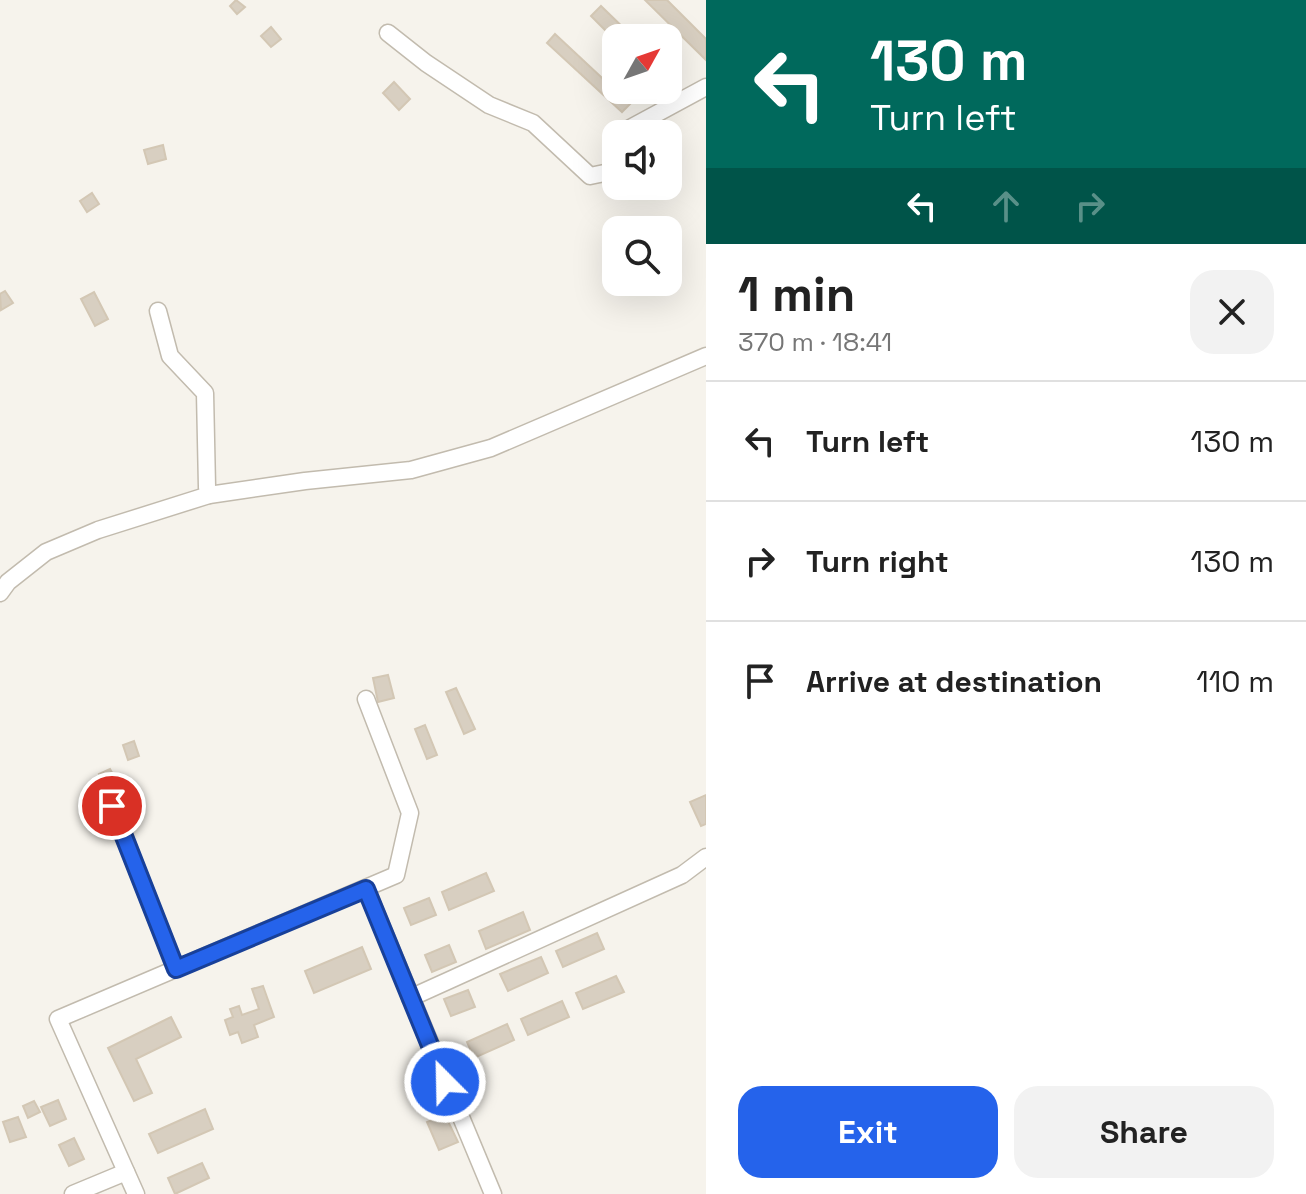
<!DOCTYPE html>
<html lang="en">
<head>
<meta charset="utf-8">
<style>
  :root { --surface:#fff; --page:#f2f2f2; --text:#222; --muted:#767676; --line:#e0e0e0; --accent:#2563eb }
  body { margin:0; font-family:"Space Grotesk",sans-serif; background:var(--page); color:var(--text); height:100vh; display:flex; flex-direction:column; font-size:30px; white-space:nowrap }
  * { box-sizing:border-box; margin:0 }
  p { font-size:26px; color:var(--muted) }
  .icon { flex:none; width:44px; height:44px; fill:none; stroke:currentColor; stroke-width:2; stroke-linecap:round; stroke-linejoin:round }
  .map { position:relative; flex:1; overflow:hidden }
  .side { display:flex; flex-direction:column; background:var(--surface); width:600px }
  .side>* { flex:none }
  .banner { background:#00695c; color:#fff; overflow:hidden }
  .needle { width:52px; rotate:50deg }
  .fabs { position:absolute; left:602px; top:24px; display:grid; gap:16px }
  .fabs a { display:grid; place-items:center; width:80px; height:80px; border-radius:16px; background:var(--surface); box-shadow:0 8px 32px #0002; font-size:40px }
  .pin { position:absolute; display:grid; place-items:center; width:68px; height:68px; color:#fff; margin:-34px; border:4px solid #fff; border-radius:50%; box-shadow:0 2px 8px #0007 }
  .me { position:absolute; width:88px; margin:-44px; rotate:337deg; stroke-linejoin:round; filter:drop-shadow(0 0 6px #0008) }
  .turn { display:flex; align-items:center; gap:28px; height:168px; padding:0 32px; font-size:36px }
  .turn .icon { width:104px; height:104px; stroke-width:2.5 }
  .turn b { display:block; font-size:56px; line-height:68px }
  .lanes { display:flex; align-items:center; height:76px; padding:0 32px; background:#0003; justify-content:center; gap:40px; direction:ltr }
  .lanes .off { opacity:.35 }
  .round { display:grid; place-items:center; flex:none; width:84px; height:84px; border-radius:24px; background:var(--page) }
  .summary { display:flex; align-items:center; justify-content:space-between; height:136px; padding:0 32px }
  h1 { font-size:48px; font-weight:700; line-height:60px }
  .cta { display:flex; gap:16px; margin-top:auto; padding:16px 32px }
  .cta a { flex:1; height:92px; border-radius:24px; background:var(--accent); color:#fff; font-size:32px; font-weight:700; line-height:92px; text-align:center }
  .cta a+a { background:var(--page); color:var(--text) }
  ul { padding:0; list-style:none }
  li { display:flex; align-items:center; gap:24px; height:120px; padding:0 32px; border-top:2px solid var(--line) }
  li div { flex:1 }
  li b { display:block; font-size:30px }
  li em { font-style:normal }
  main { display:flex; flex:1; min-height:0 }
  .map>svg:first-child { display:block }
</style>
</head>
<body>
<main>
<div class="map">
<svg width="706" height="1194" viewBox="0 0 706 1194">
  <rect width="100%" height="100%" fill="#f6f3ec"/>
  <!-- building -->
  <g fill="#d8cfc1" stroke="#d3c7b4" stroke-width="2">
    <path d="M236,0L245,7L237,14L230,6Z"/>
    <path d="M645,0H667L706,39V60Z"/>
    <path d="M601,6L634,38H616V41L591,16Z"/>
    <path d="M271,27L281,39L271,47L261,36Z"/>
    <path d="M555,34L630,104L622,112L547,43Z"/>
    <path d="M613,60L616,64V74L613,77L605,67Z"/>
    <path d="M394,82L410,99L399,110L383,93Z"/>
    <path d="M163,145L166,159L148,164L144,150Z"/>
    <path d="M92,193L99,204L87,212L80,201Z"/>
    <path d="M5,291L13,303L1,310L0,294Z"/>
    <path d="M94,292L108,319L95,326L81,299Z"/>
    <path d="M388,675L394,698L378,702L373,678Z"/>
    <path d="M456,688L475,729L464,734L446,692Z"/>
    <path d="M425,725L437,755L427,759L415,729Z"/>
    <path d="M134,741L139,756L128,760L123,745Z"/>
    <path d="M110,769L114,776L103,782L99,774Z"/>
    <path d="M706,795V824L701,826L690,802Z"/>
    <path d="M486,873L494,891L449,910L442,892Z"/>
    <path d="M429,898L436,915L411,925L404,908Z"/>
    <path d="M523,912L530,930L486,949L479,931Z"/>
    <path d="M597,933L604,949L563,967L556,951Z"/>
    <path d="M449,945L456,962L432,972L425,955Z"/>
    <path d="M362,947L371,969L314,993L305,971Z"/>
    <path d="M541,957L548,973L508,991L500,974Z"/>
    <path d="M616,976L624,992L583,1009L576,993Z"/>
    <path d="M263,986L274,1017L254,1025L258,1037L242,1043L238,1032L230,1035L225,1020L233,1017L230,1009L239,1006L242,1015L259,1009L252,989Z"/>
    <path d="M468,990L475,1007L451,1016L444,999Z"/>
    <path d="M562,1001L569,1017L528,1035L521,1019Z"/>
    <path d="M171,1017L181,1037L136,1059L152,1093L134,1101L108,1048Z"/>
    <path d="M507,1024L514,1040L474,1058L467,1042Z"/>
    <path d="M58,1100L66,1119L50,1126L41,1107Z"/>
    <path d="M34,1101L40,1112L28,1118L23,1106Z"/>
    <path d="M205,1109L213,1129L158,1153L149,1134Z"/>
    <path d="M445,1115L458,1142L439,1150L427,1122Z"/>
    <path d="M18,1117L26,1137L10,1142L3,1122Z"/>
    <path d="M74,1138L84,1159L69,1166L59,1145Z"/>
    <path d="M202,1163L209,1178L175,1194L168,1178Z"/>
  </g>
  <g fill="none" stroke-linecap="round" stroke-linejoin="round">
    <!-- minor casing -->
    <g stroke="#c2bbae" stroke-width="19">
      <g id="minor">
        <path d="M388,33L426,63L489,105L533,123L590,176L614,171L616,155"/>
        <path d="M619,134L706,87"/>
        <path d="M158,311L170,356L205,393L207,487L209,495"/>
        <path d="M0,593L8,582L46,552L98,530L209,495L305,481L411,470L491,448L706,356"/>
        <path d="M112,806L176,969"/>
        <path d="M366,889L493,1194"/>
        <path d="M410,998L682,875L706,857"/>
        <path d="M73,1194L126,1172"/>
        <path d="M136,1194L58,1019L396,875L410,813L366,699"/>
      </g>
    </g>
    <!-- minor -->
    <use href="#minor" stroke="#fff" stroke-width="16"/>
  </g>
  <g fill="none" stroke-linecap="round" stroke-linejoin="round">
    <!-- route casing -->
    <g stroke="#184099" stroke-width="20">
      <path id="route" d="M112,806L176,969L366,889L445,1082"/>
    </g>
    <!-- route -->
    <use href="#route" stroke="#2563eb" stroke-width="14"/>
  </g>
</svg>
<div class="fabs">
<a><svg class="needle" viewBox="-14 -14 28 28"><path d="M0-13l5 13h-10z" fill="#e53935"/><path d="M0 13l5-13h-10z" fill="#767676"/></svg></a>
<a><svg class="icon" aria-label="sound" viewBox="0 0 24 24"><path d="M4 9h4l5-4v14l-5-4H4zM17 9q2 3 0 6"/></svg></a>
<a><svg class="icon" aria-label="search" viewBox="0 0 24 24"><circle cx="10" cy="10" r="6"/><path d="M15 15l6 6"/></svg></a>
</div>
<div class="pin" style="left:112px;top:806px;background:#d93025"><svg class="icon" aria-label="arrive" viewBox="0 0 24 24"><path d="M6 21V4h12l-3 4 3 4H6"/></svg></div>
<svg class="me" style="left:445px;top:1082px" viewBox="-20 -20 40 40"><circle r="17" fill="#2563eb" stroke="#fff" stroke-width="3"/><path d="M0-11L8 9 0 5-8 9z" fill="#fff"/></svg>
</div>
<section class="side">
<div class="banner">
<div class="turn"><svg class="icon" aria-label="left" viewBox="0 0 24 24"><path d="M17 20v-9H6M10 6l-5 5 5 5"/></svg><div><b>130 m</b>Turn left</div></div>
<div class="lanes"><svg class="icon" aria-label="left" viewBox="0 0 24 24"><path d="M17 20v-9H6M10 6l-5 5 5 5"/></svg><svg class="icon off" aria-label="ahead" viewBox="0 0 24 24"><path d="M12 20V5M6 11l6-6 6 6"/></svg><svg class="icon off" aria-label="right" viewBox="0 0 24 24"><path d="M7 20v-9h11M14 6l5 5-5 5"/></svg></div>
</div>
<div class="summary"><div><h1>1 min</h1><p>370 m · 18:41</p></div><a class="round"><svg class="icon" aria-label="close" viewBox="0 0 24 24"><path d="M6 6l12 12M18 6L6 18"/></svg></a></div>
<ul>
<li><svg class="icon" aria-label="left" viewBox="0 0 24 24"><path d="M17 20v-9H6M10 6l-5 5 5 5"/></svg><div><b>Turn left</b></div><em>130 m</em></li>
<li><svg class="icon" aria-label="right" viewBox="0 0 24 24"><path d="M7 20v-9h11M14 6l5 5-5 5"/></svg><div><b>Turn right</b></div><em>130 m</em></li>
<li><svg class="icon" aria-label="arrive" viewBox="0 0 24 24"><path d="M6 21V4h12l-3 4 3 4H6"/></svg><div><b>Arrive at destination</b></div><em>110 m</em></li>
</ul>
<div class="cta"><a>Exit</a><a>Share</a></div>
</section>
</main>
</body>
</html>
